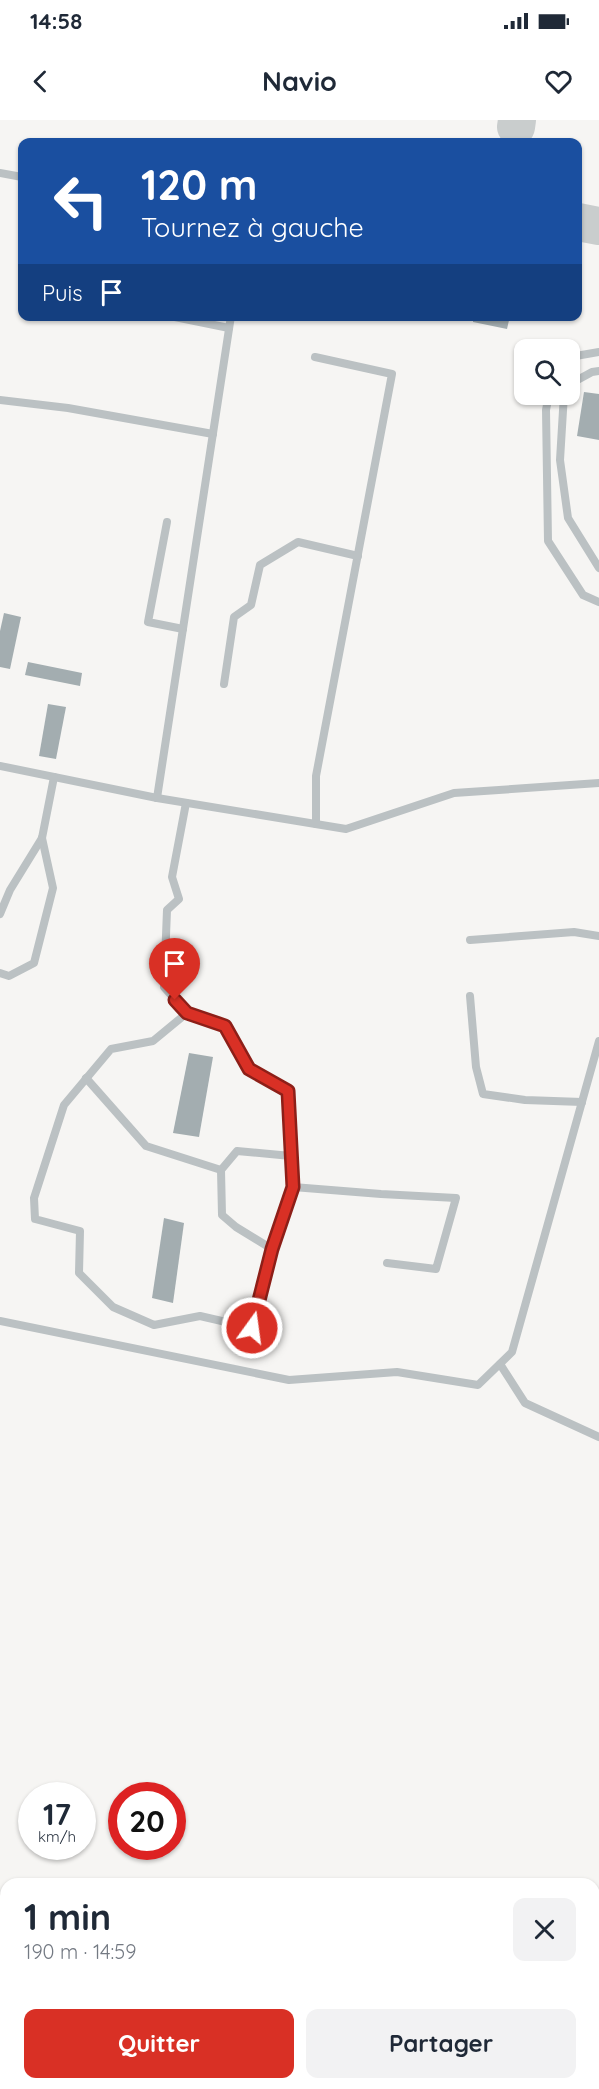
<!DOCTYPE html>
<html lang="fr">
<head>
<meta charset="utf-8">
<style>
  :root { --surface:#fff; --page:#f2f2f3; --text:#1f2937; --muted:#747a83; --accent:#d93025 }
  body { margin:0; font-family:Quicksand,sans-serif; background:var(--page); color:var(--text); height:100vh; display:flex; flex-direction:column; font-size:22px; white-space:nowrap }
  * { box-sizing:border-box; margin:0 }
  p { font-size:20px; color:var(--muted) }
  .icon { flex:none; width:33px; height:33px; fill:none; stroke:currentColor; stroke-width:2; stroke-linecap:round; stroke-linejoin:round }
  .map { position:relative; flex:1; overflow:hidden }
  .drawer { position:absolute; left:0px; top:1758px; width:600px; height:212px; display:flex; flex-direction:column; background:var(--surface); border-radius:18px 18px 0 0; box-shadow:0 2px 4px #0004 }
  .drawer>* { flex:none }
  .top-card { position:absolute; left:18px; top:18px; width:564px; height:183px; border-radius:12px; box-shadow:0 2px 4px #0004; background:#1a4fa0; color:#fff; overflow:hidden }
  .buttons { position:absolute; left:514px; top:219px; display:grid; gap:12px }
  .buttons a { display:grid; place-items:center; width:66px; height:66px; border-radius:12px; background:var(--surface); box-shadow:0 2px 4px #0004; font-size:30px }
  .speed { position:absolute; left:18px; top:1662px; display:flex; gap:12px; font-size:30px; font-weight:700; text-align:center }
  .speed>* { display:grid; place-content:center; width:78px; height:78px; border-radius:50%; background:var(--surface); box-shadow:0 2px 4px #0004; line-height:1 }
  .speed small { font-size:15px; font-weight:400 }
  .speed .limit { border:9px solid #d22; background:#fff; color:#111 }
  .pin { position:absolute; display:grid; place-items:center; width:51px; height:51px; color:#fff; margin:-62px -26px; border-radius:50% 50% 50% 0; rotate:-45deg; box-shadow:0 0 6px #0007 }
  .pin .icon { rotate:45deg }
  .me { position:absolute; width:66px; margin:-33px; rotate:14deg; stroke-linejoin:round; filter:drop-shadow(0 0 4px #0008) }
  .turn { display:flex; align-items:center; gap:21px; height:126px; padding:0 24px; font-size:27px }
  .turn .icon { width:78px; height:78px; stroke-width:2.5 }
  .turn b { display:block; font-size:42px; line-height:51px }
  .then { display:flex; align-items:center; height:57px; padding:0 24px; background:#0003; gap:12px; font-size:22px }
  .round { display:grid; place-items:center; flex:none; width:63px; height:63px; border-radius:12px; background:var(--page) }
  .headline { display:flex; align-items:center; justify-content:space-between; height:102px; padding:0 24px }
  h1 { font-size:36px; font-weight:800; line-height:45px }
  .action { display:flex; gap:12px; margin-top:auto; padding:12px 24px }
  .action a { flex:1; height:69px; border-radius:12px; background:var(--accent); color:#fff; font-size:24px; font-weight:800; line-height:69px; text-align:center }
  .action a+a { background:var(--page); color:var(--text) }
  .status { display:flex; justify-content:space-between; align-items:center; height:42px; padding:0 30px; background:var(--surface); direction:ltr }
  .status svg { height:16px; fill:currentColor }
  header { display:flex; justify-content:space-between; align-items:center; height:78px; padding:0 24px; background:var(--surface); font-size:27px; font-weight:800 }
  .map>svg:first-child { display:block }
</style>
</head>
<body>
<div class="status"><b>14:58</b><svg viewBox="0 0 49 12"><path d="M0 12V9h3v3zM5 12V6h3v6zM10 12V3h3v9zM15 12V0h3v12zM26 1h20v11H26zM47 4h2v5h-2z"/></svg></div>
<header><svg class="icon" aria-label="back" viewBox="0 0 24 24"><path d="M15 5l-7 7 7 7"/></svg>Navio<svg class="icon" aria-label="heart" viewBox="0 0 24 24"><path d="M12 20l-8-8c-3-5 5-10 8-4 3-6 11-1 8 4z"/></svg></header>
<div class="map">
<svg width="599" height="1969" viewBox="0 0 599 1969">
  <rect width="100%" height="100%" fill="#f6f5f3"/>
  <g fill="none" stroke-linecap="round" stroke-linejoin="round">
    <!-- taxiway -->
    <g stroke="#c9cdcd" stroke-width="38">
      <path d="M516,7L517,0"/>
      <path d="M578,102L599,106"/>
    </g>
  </g>
  <!-- building -->
  <g fill="#a3adb0">
    <path d="M473,196H510L507,209L473,202Z"/>
    <path d="M584,272L599,274V320L577,316Z"/>
    <path d="M4,493L21,497L10,549L0,547V511Z"/>
    <path d="M28,542L82,553L80,566L25,555Z"/>
    <path d="M48,584L66,587L56,639L39,636Z"/>
    <path d="M189,933L213,937L199,1017L173,1013Z"/>
    <path d="M164,1098L184,1103L173,1183L152,1178Z"/>
  </g>
  <g fill="none" stroke-linecap="round" stroke-linejoin="round">
    <!-- primary casing -->
    <g stroke="#afb5b7" stroke-width="26">
      <g id="primary">
        <path d="M594,1827L599,1824"/>
        <path d="M0,1949L6,1951"/>
        <path d="M205,1964C230,1969 258,1969 282,1964"/>
      </g>
    </g>
    <!-- lane -->
    <g stroke="#bbc1c3" stroke-width="8">
      <path d="M0,53L22,57"/>
      <path d="M170,196L229,208"/>
      <path d="M315,237L392,254L316,656V704"/>
      <path d="M570,237L599,232"/>
      <path d="M570,264L592,252L599,251"/>
      <path d="M549,274L546,290L548,421L583,475L599,482"/>
      <path d="M564,274L560,340L568,398L599,448"/>
      <path d="M0,280L68,288L213,314"/>
      <path d="M167,402L148,502L183,509"/>
      <path d="M224,564L234,497L251,485L260,445L298,422L358,436"/>
      <path d="M0,646L157,678L346,709L454,673L599,663"/>
      <path d="M157,678L231,196"/>
      <path d="M186,683L172,757L179,779L167,790L164,867L187,893L225,906L249,949L288,971L293,1067L381,1074L456,1078L436,1149L387,1143"/>
      <path d="M0,794L10,770L42,718L54,657"/>
      <path d="M470,820L574,812L599,816"/>
      <path d="M0,853L9,856L34,843L53,768L42,718"/>
      <path d="M470,876L476,947L483,974L525,980L582,982"/>
      <path d="M187,893L153,921L111,929L64,985L34,1078L35,1099L80,1111L79,1153L113,1187L154,1205L200,1196L252,1208L272,1129L293,1067"/>
      <path d="M86,958L146,1026L221,1050"/>
      <path d="M272,1129L236,1107L222,1095L221,1050L237,1031L291,1036"/>
      <path d="M0,1201L289,1260L397,1252L478,1265L512,1232L599,921"/>
      <path d="M500,1244L525,1283L599,1317"/>
    </g>
    <!-- primary -->
    <use href="#primary" stroke="#fff" stroke-width="22"/>
  </g>
  <g fill="none" stroke-linecap="round" stroke-linejoin="round">
    <!-- route casing -->
    <g stroke="#8d1f18" stroke-width="15">
      <path id="route" d="M175,880L187,893L225,906L249,949L288,971L293,1067L272,1129L252,1208"/>
    </g>
    <!-- route -->
    <use href="#route" stroke="#d93025" stroke-width="10"/>
  </g>
</svg>
<div class="buttons">
<a><svg class="icon" aria-label="search" viewBox="0 0 24 24"><circle cx="10" cy="10" r="6"/><path d="M15 15l6 6"/></svg></a>
</div>
<div class="speed"><div>17<small>km/h</small></div><div class="limit">20</div></div>
<div class="pin" style="left:175px;top:880px;background:#d93025"><svg class="icon" aria-label="arrive" viewBox="0 0 24 24"><path d="M6 21V4h12l-3 4 3 4H6"/></svg></div>
<svg class="me" style="left:252px;top:1208px" viewBox="-20 -20 40 40"><circle r="17" fill="#d93025" stroke="#fff" stroke-width="3"/><path d="M0-11L8 9 0 5-8 9z" fill="#fff"/></svg>
<div class="top-card">
<div class="turn"><svg class="icon" aria-label="left" viewBox="0 0 24 24"><path d="M17 20v-9H6M10 6l-5 5 5 5"/></svg><div><b>120 m</b>Tournez à gauche</div></div>
<div class="then">Puis<svg class="icon" aria-label="arrive" viewBox="0 0 24 24"><path d="M6 21V4h12l-3 4 3 4H6"/></svg></div>
</div>
<section class="drawer">
<div class="headline"><div><h1>1 min</h1><p>190 m · 14:59</p></div><a class="round"><svg class="icon" aria-label="close" viewBox="0 0 24 24"><path d="M6 6l12 12M18 6L6 18"/></svg></a></div>
<div class="action"><a>Quitter</a><a>Partager</a></div>
</section>
</div>
</body>
</html>
